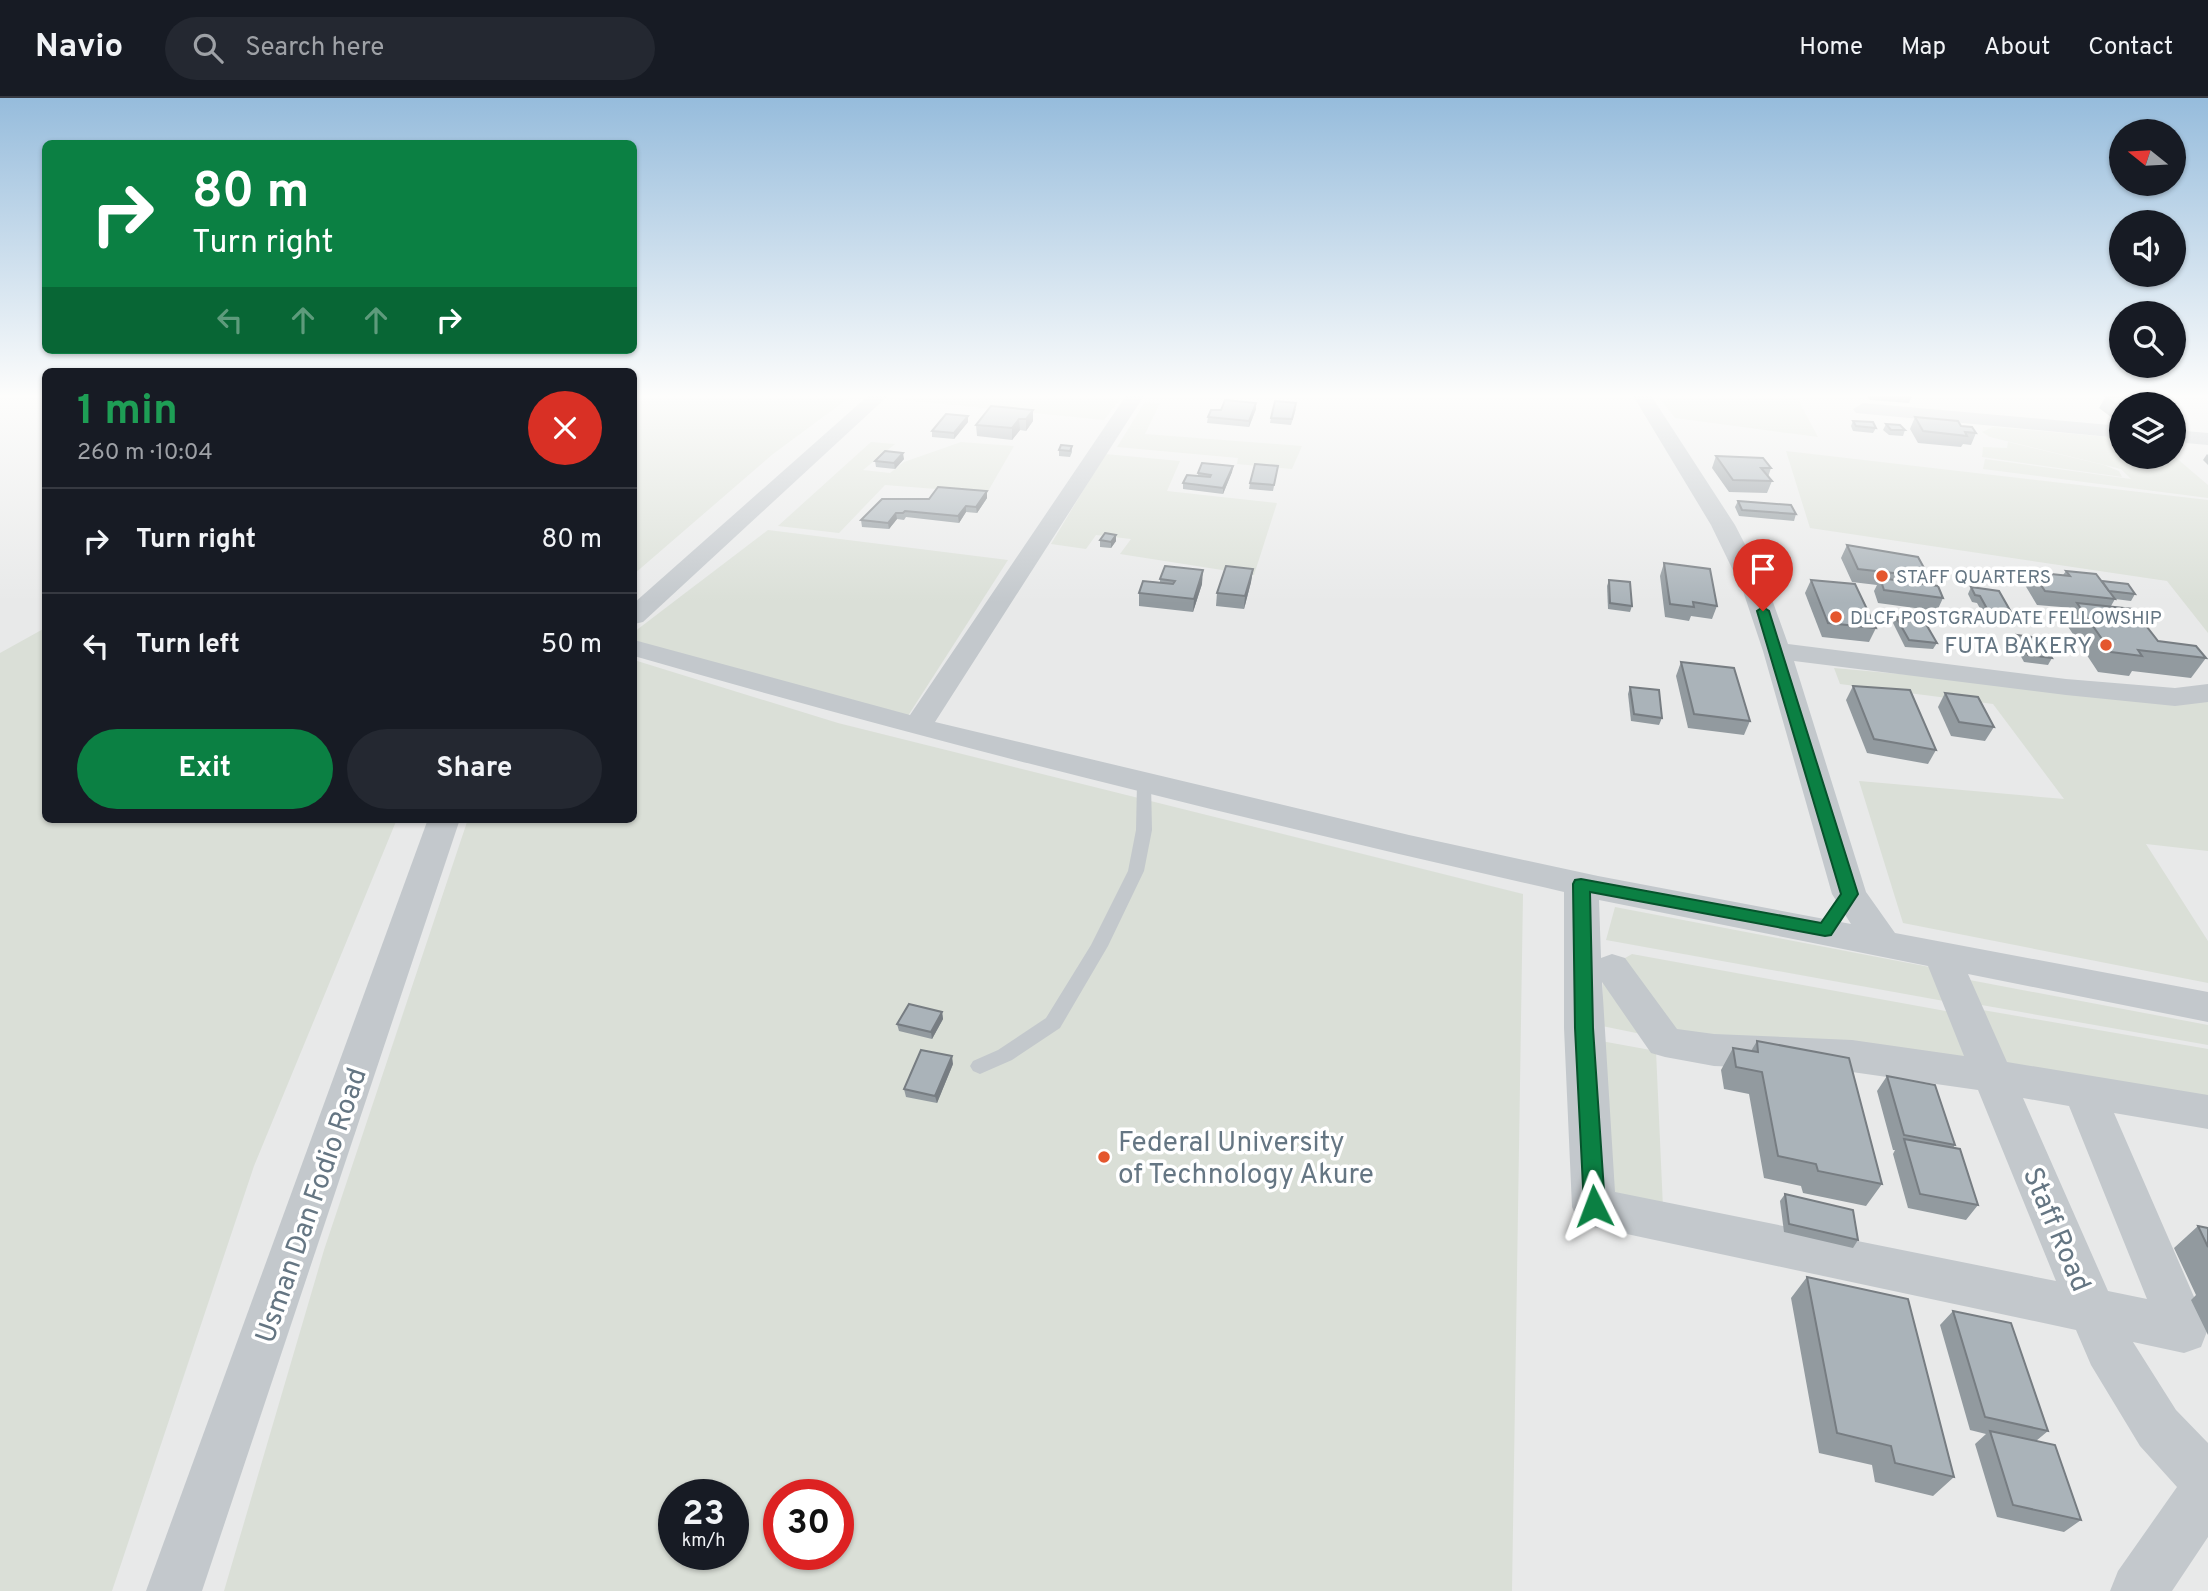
<!DOCTYPE html>
<html lang="en">
<head>
<meta charset="utf-8">
<style>
  :root { --surface:#171b24; --page:#242831; --text:#f1f3f6; --muted:#9ea1a6; --line:#363941; --accent:#0b8043 }
  body { margin:0; font-family:Overpass,sans-serif; background:var(--page); color:var(--text); height:100vh; display:flex; flex-direction:column; font-size:26px; white-space:nowrap }
  * { box-sizing:border-box; margin:0 }
  p { font-size:23px; color:var(--muted) }
  .icon { flex:none; width:38px; height:38px; fill:none; stroke:currentColor; stroke-width:2; stroke-linecap:round; stroke-linejoin:round }
  .map { position:relative; flex:1; overflow:hidden }
  .drawer { position:absolute; left:42px; top:270px; width:595px; height:455px; display:flex; flex-direction:column; background:var(--surface); border-radius:10px; box-shadow:0 2px 5px #0004 }
  .drawer>* { flex:none }
  .top-card { position:absolute; left:42px; top:42px; width:595px; height:214px; border-radius:10px; box-shadow:0 2px 5px #0004; background:#0b8043; color:#fff; overflow:hidden }
  .needle { width:46px; rotate:288deg }
  .controls { position:absolute; left:2109px; top:21px; display:grid; gap:14px }
  .controls a { display:grid; place-items:center; width:77px; height:77px; border-radius:50%; background:var(--surface); box-shadow:0 2px 5px #0004; font-size:35px }
  .speed { position:absolute; left:658px; top:1381px; display:flex; gap:14px; font-size:35px; font-weight:700; text-align:center }
  .speed>* { display:grid; place-content:center; width:91px; height:91px; border-radius:50%; background:var(--surface); box-shadow:0 2px 5px #0004; line-height:1 }
  .speed small { font-size:18px; font-weight:400 }
  .speed .limit { border:10px solid #d22; background:#fff; color:#111 }
  .pin { position:absolute; display:grid; place-items:center; width:60px; height:60px; color:#fff; margin:-72px -30px; border-radius:50% 50% 50% 0; rotate:-45deg; box-shadow:0 0 7px #0007 }
  .pin .icon { rotate:45deg }
  .me { position:absolute; width:77px; margin:-38px; rotate:357deg; stroke-linejoin:round; filter:drop-shadow(0 0 5px #0008) }
  .turn { display:flex; align-items:center; gap:24px; height:147px; padding:0 35px; font-size:32px }
  .turn .icon { width:91px; height:91px; stroke-width:2.5 }
  .turn b { display:block; font-size:49px; line-height:60px }
  .lanes { display:flex; align-items:center; height:66px; padding:0 35px; background:#0003; justify-content:center; gap:35px; direction:ltr }
  .lanes .off { opacity:.35 }
  .round { display:grid; place-items:center; flex:none; width:74px; height:74px; border-radius:37px; background:var(--page) }
  .head { display:flex; align-items:center; justify-content:space-between; height:119px; padding:0 35px }
  h1 { font-size:42px; font-weight:700; line-height:52px; color:#1e9e55 }
  .primary-button { display:flex; gap:14px; margin-top:auto; padding:14px 35px }
  .primary-button a { flex:1; height:80px; border-radius:42px; background:var(--accent); color:#fff; font-size:28px; font-weight:700; line-height:80px; text-align:center }
  .primary-button a+a { background:var(--page); color:var(--text) }
  ul { padding:0; list-style:none }
  li { display:flex; align-items:center; gap:21px; height:105px; padding:0 35px; border-top:2px solid var(--line) }
  li div { flex:1 }
  li b { display:block; font-size:26px }
  li em { font-style:normal }
  header { display:flex; align-items:center; gap:42px; box-sizing:border-box; height:98px; padding:0 35px; background:var(--surface); border-bottom:2px solid var(--line) }
  header strong { font-size:33px }
  nav { display:flex; gap:38px; margin-inline-start:auto; font-size:24px }
  .search { width:490px; height:63px; background:var(--page); display:flex; align-items:center; gap:18px; box-sizing:border-box; padding:0 24px; border-radius:38px; color:var(--muted); font-size:26px }
  .map>svg:first-child { display:block }
</style>
</head>
<body>
<header>
<strong>Navio</strong>
<div class="search"><svg class="icon" aria-label="search" viewBox="0 0 24 24"><circle cx="10" cy="10" r="6"/><path d="M15 15l6 6"/></svg>Search here</div>
<nav><a>Home</a><a>Map</a><a>About</a><a>Contact</a></nav>
</header>
<div class="map">
<svg width="2208" height="1493" viewBox="0 0 2208 1493">
  <rect width="100%" height="100%" fill="#fafaf8"/>
  <!-- built -->
  <path fill="#e8e9e9" fill-rule="evenodd" d="M0,296H45L46,721H634V296H2208V1493H0ZM2121,306H2174V359H2121ZM674,1396H733V1456H674ZM779,1396H838V1456H779Z"/>
  <!-- green -->
  <g fill="#dadfd7" fill-rule="evenodd">
    <path d="M634,296H854L773,356L634,476Z"/>
    <path d="M911,296H1124L1104,322L904,302Z"/>
    <path d="M1656,296H1795L1818,339L1675,320Z"/>
    <path d="M1145,304L1160,305L1145,336L1302,348L1292,371L1237,366L1238,360L1117,349Z"/>
    <path d="M1993,329L2121,340V359L2174,358L2208,387V400L1983,371L1985,361L2131,381L2121,371L1990,339L1982,334Z"/>
    <path d="M871,344L895,346L863,372L890,375L904,364L961,344L1014,348L987,395L885,387L839,435L778,428Z"/>
    <path d="M2008,344L2104,367L2119,373L2122,379L1982,359L1983,349L2007,350Z"/>
    <path d="M1786,353L2208,402V535L2167,483L1810,430Z"/>
    <path d="M1105,356L1180,363L1167,393L1277,405L1254,477L1120,456L1131,441L1096,437L1086,451L1051,446Z"/>
    <path d="M768,432L1008,462L904,624L634,551V534Z"/>
    <path d="M45,530L46,721H397L254,1068L112,1493H0V555Z"/>
    <path d="M634,562L838,625L1523,796L1512,1493H224L324,1152L468,721H634ZM674,1396H733V1456H674ZM779,1396H838V1456H779Z"/>
    <path d="M1834,570L2208,604V753L2146,746L2208,843V885L1903,825L1859,683L2064,701L1993,606L1840,586Z"/>
    <path d="M1615,809L1940,871L1944,903L1606,842Z"/>
    <path d="M1632,856L1951,914L1981,973L1669,937L1620,863Z"/>
    <path d="M1603,870L1651,938L1602,928Z"/>
    <path d="M1959,880L2208,927V947L1970,905Z"/>
    <path d="M1971,910L2208,951V1008L1999,976Z"/>
    <path d="M1601,943L1656,953L1663,1110L1608,1093Z"/>
  </g>
  <g fill="none" stroke-linecap="round" stroke-linejoin="round">
    <!-- lane -->
    <path fill="#c3c8cc" fill-rule="evenodd" d="M1144,680L1151,685L1152,732L1144,773L1108,848L1060,930L1012,962L980,976L973,973L970,968L973,963L998,952L1046,920L1091,847L1128,773L1136,732L1137,685Z"/>
    <!-- street -->
    <g fill="#c3c8cc" fill-rule="evenodd">
      <path d="M870,296H890L643,524L634,526V505Z"/>
      <path d="M1127,296H1145L935,624L1409,737L1598,778L1851,826L1832,796L1763,553L1743,493L1711,427L1632,296H1650L1735,427L1769,493L1788,546L2066,581L2175,590L2208,586V604L2175,608L2066,597L1794,563L1866,794L1895,835L2208,894V924L1968,876L2007,964L2208,997V1031L2114,1015L2208,1231L2201,1249L2184,1255L2133,1244L2176,1312L2208,1345V1439L2172,1493H2110L2118,1473L2177,1389L2140,1348L2091,1267L2076,1232L1594,1129L1578,1123L1572,1109L1564,930V794C1252,723 941,647 634,558V542L910,617ZM1599,802L1928,868L1964,958L1852,942L1714,936L1677,931L1625,860L1612,856L1601,860ZM1602,884L1651,955L1665,959L1714,968L1852,974L1978,992L2056,1183L1615,1094ZM2023,1000L2069,1008L2147,1201L2108,1193Z"/>
      <path d="M1863,305L2121,328V340L1856,315L1853,311Z"/>
      <path d="M2174,332L2208,335V347L2174,344Z"/>
      <path d="M428,721H460L202,1493H146Z"/>
    </g>
  </g>
  <!-- wall -->
  <g fill="#929a9f">
    <path d="M1865,296H1913L1909,305L1870,302Z"/>
    <path d="M2107,296H2140L2121,306V320L2111,319L2099,310Z"/>
    <path d="M1256,311L1249,329L1207,325L1208,319L1221,312Z"/>
    <path d="M1296,311L1291,327L1270,325L1271,320Z"/>
    <path d="M1033,312V323L1026,333L1020,332L1012,342L977,338L976,327Z"/>
    <path d="M1915,319L1961,328L1976,335L1971,347L1963,346L1961,349L1918,345L1910,331Z"/>
    <path d="M1853,323L1876,330L1873,335L1853,333L1851,328Z"/>
    <path d="M968,324L954,341L932,339V333Z"/>
    <path d="M1886,326L1905,332L1903,338L1889,337L1883,332Z"/>
    <path d="M1072,348V354L1070,359L1059,358V352Z"/>
    <path d="M2207,356L2208,357V367L2203,362Z"/>
    <path d="M1716,358L1771,370L1768,379L1772,383L1767,395L1729,394L1712,370Z"/>
    <path d="M904,361L895,371L876,369L875,363Z"/>
    <path d="M1233,368L1232,374L1223,396L1183,391V385L1198,378V375Z"/>
    <path d="M1278,368L1273,393L1249,391L1250,385Z"/>
    <path d="M987,400L977,415L966,414L959,425L906,419L904,422L897,421L889,431L862,429L861,422L929,401Z"/>
    <path d="M1738,403L1796,416L1794,423L1739,418L1735,409Z"/>
    <path d="M1100,442L1116,443L1111,450L1100,449Z"/>
    <path d="M1847,447L1929,479L1925,486L1943,500L1937,513L1878,505L1874,493L1877,487L1852,484L1841,460Z"/>
    <path d="M1664,465L1717,508L1712,521L1691,518L1689,523L1665,519L1660,478Z"/>
    <path d="M1253,471L1251,484L1244,511L1216,508L1217,495Z"/>
    <path d="M2066,473L2102,483L2135,496L2131,503L2115,501L2111,508L2158,543L2206,560L2191,580L2132,573L2129,578L2098,574L2065,524L2073,510L2037,507L2025,487L2032,474L2063,477Z"/>
    <path d="M1160,481L1202,486L1193,514L1139,508V495L1160,485Z"/>
    <path d="M1609,482L1632,508L1630,514L1608,511L1607,488Z"/>
    <path d="M1811,482L1876,530L1869,544L1822,539L1805,495Z"/>
    <path d="M1971,489L2015,521L2011,528L1988,525L1977,505L1972,504L1968,496Z"/>
    <path d="M1896,519L1937,545L1933,551L1905,549L1893,525Z"/>
    <path d="M2017,537L2052,560L2048,567L2024,564L2013,544Z"/>
    <path d="M1681,564L1750,623L1744,637L1688,630L1676,578Z"/>
    <path d="M1853,588L1936,652L1928,666L1867,655L1846,602Z"/>
    <path d="M1630,589L1662,620L1659,627L1631,623L1628,596Z"/>
    <path d="M1945,595L1994,629L1985,643L1951,638L1938,609Z"/>
    <path d="M942,914L943,921L932,941L899,933L897,926Z"/>
    <path d="M1757,943L1882,1086L1866,1108L1803,1095L1801,1088L1764,1080L1749,996L1724,991L1721,972L1733,950L1751,953Z"/>
    <path d="M953,966L937,1005L906,999L904,991Z"/>
    <path d="M1887,978L1955,1047L1953,1050L1978,1107L1966,1122L1908,1110L1893,1056L1895,1052H1893L1877,993Z"/>
    <path d="M1785,1096L1858,1142L1853,1150L1784,1134L1780,1103Z"/>
    <path d="M2198,1128L2208,1130V1237L2191,1202L2196,1197L2174,1150Z"/>
    <path d="M1807,1179L1954,1379L1933,1398L1875,1384L1872,1367L1819,1355L1791,1200Z"/>
    <path d="M1953,1213L2048,1333L2036,1343L2081,1422L2064,1434L1997,1419L1975,1346L1986,1336L1970,1332L1940,1227Z"/>
  </g>
  <!-- shaded-wall -->
  <g fill="#777d82">
    <path d="M1256,305V311L1249,329V323Z"/>
    <path d="M1033,312V323L1026,333V321Z"/>
    <path d="M968,318V324L954,341V335Z"/>
    <path d="M1019,321L1020,332L1012,342V330Z"/>
    <path d="M903,355L904,361L895,371L894,365Z"/>
    <path d="M1233,368L1232,374L1223,396V390Z"/>
    <path d="M987,393V400L977,415L976,409Z"/>
    <path d="M966,408V414L959,425L958,418Z"/>
    <path d="M896,415L897,421L889,431L888,425Z"/>
    <path d="M1116,437V443L1111,450V444Z"/>
    <path d="M1253,471L1251,484L1244,511L1245,498Z"/>
    <path d="M1203,472L1202,486L1193,514L1194,501Z"/>
    <path d="M942,914L943,921L932,941L931,934Z"/>
    <path d="M952,958L953,966L937,1005L935,998Z"/>
  </g>
  <!-- building -->
  <g fill="#aab3b9" stroke="#777d82" stroke-width="2">
    <path d="M2113,296H2140L2154,306H2121V308H2118L2106,299H2118Z"/>
    <path d="M1225,302L1256,305L1249,323L1208,319L1211,312H1221Z"/>
    <path d="M1275,303L1296,305L1292,321L1271,320Z"/>
    <path d="M991,308L1033,312L1026,321H1019L1012,330L976,327Z"/>
    <path d="M946,316L968,318L954,335L932,333Z"/>
    <path d="M1915,319L1958,323L1961,328L1972,329L1976,335L1965,334L1967,338L1923,333Z"/>
    <path d="M1853,323L1873,324L1876,330L1856,328Z"/>
    <path d="M1886,326L1900,327L1905,332H1891Z"/>
    <path d="M1061,347L1072,348L1070,353L1059,352Z"/>
    <path d="M885,353L903,355L894,365L875,363Z"/>
    <path d="M1716,358L1763,360L1771,370H1761L1772,383L1733,382Z"/>
    <path d="M1202,365L1233,368L1223,390L1183,385L1187,377L1210,379L1211,377L1198,375Z"/>
    <path d="M1255,366L1278,368L1274,387L1250,385Z"/>
    <path d="M938,389L987,393L976,409L966,408L958,418L905,413L903,415H896L888,425L861,422L882,401H929Z"/>
    <path d="M1738,403L1791,407L1796,416L1742,412Z"/>
    <path d="M1105,435L1116,437L1111,444L1100,442Z"/>
    <path d="M1847,447L1918,459L1929,479L1858,471Z"/>
    <path d="M1664,465L1710,471L1717,508L1693,504L1694,509L1670,506Z"/>
    <path d="M1165,468L1203,472L1194,501L1139,495L1143,483L1173,486L1175,483L1160,481Z"/>
    <path d="M1226,468L1253,471L1245,498L1217,495Z"/>
    <path d="M2066,473L2096,476L2115,501L2045,493L2032,474L2070,478Z"/>
    <path d="M1880,480L1938,488L1943,500L1884,492Z"/>
    <path d="M1609,482L1630,484L1632,508L1610,505Z"/>
    <path d="M1811,482L1855,486L1876,530L1828,525Z"/>
    <path d="M2102,483L2128,486L2135,496L2109,493Z"/>
    <path d="M1971,489L1999,493L2015,521L1991,518L1980,498L1975,497Z"/>
    <path d="M2077,505L2133,511L2158,543L2196,548L2206,560L2138,552L2142,558L2111,554Z"/>
    <path d="M1896,519L1923,521L1937,545L1909,542Z"/>
    <path d="M2017,537L2040,540L2052,560L2028,557Z"/>
    <path d="M1681,564L1734,570L1750,623L1694,616Z"/>
    <path d="M1853,588L1910,592L1936,652L1874,641Z"/>
    <path d="M1630,589L1659,592L1662,620L1634,616Z"/>
    <path d="M1945,595L1978,599L1994,629L1959,624Z"/>
    <path d="M909,906L942,914L931,934L897,926Z"/>
    <path d="M1757,943L1849,960L1882,1086L1818,1073L1816,1066L1778,1058L1762,974L1736,969L1733,950L1758,954Z"/>
    <path d="M921,952L952,958L935,998L904,991Z"/>
    <path d="M1887,978L1935,987L1955,1047L1904,1037Z"/>
    <path d="M1904,1041L1960,1051L1978,1107L1920,1096Z"/>
    <path d="M1785,1096L1853,1112L1858,1142L1789,1126Z"/>
    <path d="M2198,1128L2208,1130V1149Z"/>
    <path d="M1807,1179L1908,1201L1954,1379L1895,1365L1891,1348L1837,1335Z"/>
    <path d="M1953,1213L2011,1225L2048,1333L1985,1319Z"/>
    <path d="M1990,1333L2055,1347L2081,1422L2013,1407Z"/>
  </g>
  <!-- sky -->
  <linearGradient id="sky" x2="0" y2="1"><stop stop-color="#96bcdc"/><stop offset="0.59" stop-color="#fdfdfc"/><stop offset="1" stop-color="#fdfdfc" stop-opacity="0"/></linearGradient>
  <rect width="2208" height="505" fill="url(#sky)"/>
  <!-- route -->
  <path fill="#0b8043" stroke="#07532c" stroke-width="2" d="M1763,509L1769,513L1858,796L1831,837L1825,838L1590,794L1593,930L1605,1108L1602,1115L1594,1118L1587,1115L1584,1108L1575,930L1573,786L1575,782L1581,781L1821,825L1841,796L1757,513Z"/>
  <!-- markers -->
  <g fill="#e4572e" stroke="#fff" stroke-width="2.5">
    <circle cx="1882" cy="478" r="7"/>
    <circle cx="1836" cy="519" r="7"/>
    <circle cx="2106" cy="547" r="7"/>
    <circle cx="1104" cy="1059" r="7"/>
  </g>
  <g text-anchor="middle" stroke-width="7" stroke-linejoin="round" paint-order="stroke">
    <!-- far-poi labels -->
    <g font-size="19" fill="#657683" stroke="#fff" text-anchor="start">
      <text x="1896" y="485">STAFF QUARTERS</text>
      <text x="1850" y="526">DLCF POSTGRAUDATE FELLOWSHIP</text>
    </g>
    <!-- poi labels -->
    <g font-size="23" fill="#657683" stroke="#fff" text-anchor="end">
      <text x="2092" y="555">FUTA BAKERY</text>
    </g>
    <!-- near-poi labels -->
    <g font-size="28" fill="#657683" stroke="#fff" text-anchor="start">
      <text x="1118" y="1053">Federal University<tspan x="1118" dy="32">of Technology Akure</tspan></text>
    </g>
    <!-- near-street labels -->
    <g font-size="28" fill="#657683" stroke="#fff">
      <text transform="translate(310 1107) rotate(-71)" y="10">Usman Dan Fodio Road</text>
      <text transform="translate(2058 1131) rotate(67)" y="10">Staff Road</text>
    </g>
  </g>
</svg>
<div class="controls">
<a><svg class="needle" viewBox="-14 -14 28 28"><path d="M0-13l5 13h-10z" fill="#e53935"/><path d="M0 13l5-13h-10z" fill="#9ea1a6"/></svg></a>
<a><svg class="icon" aria-label="sound" viewBox="0 0 24 24"><path d="M4 9h4l5-4v14l-5-4H4zM17 9q2 3 0 6"/></svg></a>
<a><svg class="icon" aria-label="search" viewBox="0 0 24 24"><circle cx="10" cy="10" r="6"/><path d="M15 15l6 6"/></svg></a>
<a><svg class="icon" aria-label="layers" viewBox="0 0 24 24"><path d="M12 4l9 5-9 5-9-5zM3 14l9 5 9-5"/></svg></a>
</div>
<div class="speed"><div>23<small>km/h</small></div><div class="limit">30</div></div>
<div class="pin" style="left:1763px;top:513px;background:#d93025"><svg class="icon" aria-label="arrive" viewBox="0 0 24 24"><path d="M6 21V4h12l-3 4 3 4H6"/></svg></div>
<svg class="me" style="left:1594px;top:1108px" viewBox="-20 -20 40 40"><path d="M0-17L14 15 0 8-14 15z" fill="#0b8043" stroke="#fff" stroke-width="4"/></svg>
<div class="top-card">
<div class="turn"><svg class="icon" aria-label="right" viewBox="0 0 24 24"><path d="M7 20v-9h11M14 6l5 5-5 5"/></svg><div><b>80 m</b>Turn right</div></div>
<div class="lanes"><svg class="icon off" aria-label="left" viewBox="0 0 24 24"><path d="M17 20v-9H6M10 6l-5 5 5 5"/></svg><svg class="icon off" aria-label="ahead" viewBox="0 0 24 24"><path d="M12 20V5M6 11l6-6 6 6"/></svg><svg class="icon off" aria-label="ahead" viewBox="0 0 24 24"><path d="M12 20V5M6 11l6-6 6 6"/></svg><svg class="icon" aria-label="right" viewBox="0 0 24 24"><path d="M7 20v-9h11M14 6l5 5-5 5"/></svg></div>
</div>
<section class="drawer">
<div class="head"><div><h1>1 min</h1><p>260 m · 10:04</p></div><a class="round" style="background:#d93025;color:#fff"><svg class="icon" aria-label="close" viewBox="0 0 24 24"><path d="M6 6l12 12M18 6L6 18"/></svg></a></div>
<ul>
<li><svg class="icon" aria-label="right" viewBox="0 0 24 24"><path d="M7 20v-9h11M14 6l5 5-5 5"/></svg><div><b>Turn right</b></div><em>80 m</em></li>
<li><svg class="icon" aria-label="left" viewBox="0 0 24 24"><path d="M17 20v-9H6M10 6l-5 5 5 5"/></svg><div><b>Turn left</b></div><em>50 m</em></li>
</ul>
<div class="primary-button"><a>Exit</a><a>Share</a></div>
</section>
</div>
</body>
</html>
